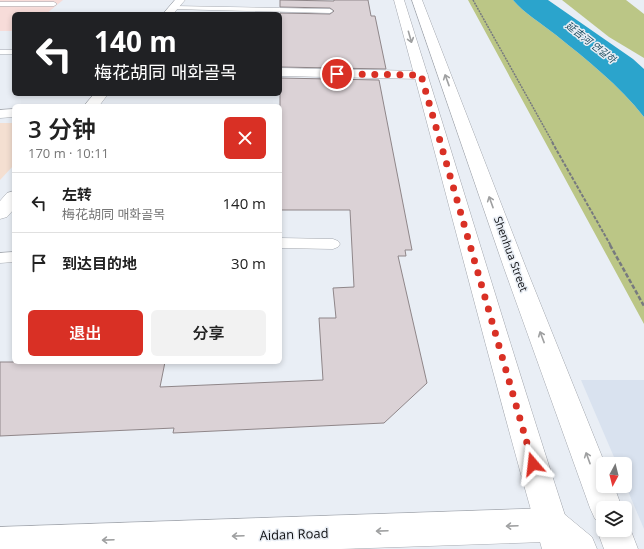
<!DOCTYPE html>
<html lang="zh">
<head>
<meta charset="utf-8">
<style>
  :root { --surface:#fff; --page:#f2f2f2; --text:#222; --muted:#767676; --line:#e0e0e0; --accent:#d93025 }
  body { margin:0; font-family:"Open Sans","Noto Sans SC","Noto Sans KR",sans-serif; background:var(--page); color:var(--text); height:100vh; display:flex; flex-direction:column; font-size:15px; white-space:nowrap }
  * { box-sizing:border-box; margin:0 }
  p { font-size:13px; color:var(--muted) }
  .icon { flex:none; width:22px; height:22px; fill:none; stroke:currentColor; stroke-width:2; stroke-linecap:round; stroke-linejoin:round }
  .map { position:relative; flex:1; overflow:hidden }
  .side { position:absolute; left:12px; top:104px; width:270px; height:260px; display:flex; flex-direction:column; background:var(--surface); border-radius:6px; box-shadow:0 2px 6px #0003 }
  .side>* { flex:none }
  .guide { position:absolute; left:12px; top:12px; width:270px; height:84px; border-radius:6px; box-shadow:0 2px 6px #0003; background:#202124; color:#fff; overflow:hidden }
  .needle { width:26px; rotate:187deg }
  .fabs { position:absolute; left:596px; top:457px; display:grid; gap:8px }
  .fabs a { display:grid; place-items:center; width:36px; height:36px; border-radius:6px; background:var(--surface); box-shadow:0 2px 6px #0003; font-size:20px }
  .pin { position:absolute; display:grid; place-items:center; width:34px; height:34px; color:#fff; margin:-17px; border:2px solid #fff; border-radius:50%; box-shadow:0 1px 4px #0007 }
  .me { position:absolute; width:44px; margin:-22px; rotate:343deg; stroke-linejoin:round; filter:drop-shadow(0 0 3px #0008) }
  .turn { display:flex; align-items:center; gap:14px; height:84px; padding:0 16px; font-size:18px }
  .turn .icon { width:52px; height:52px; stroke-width:2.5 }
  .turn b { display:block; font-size:28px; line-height:34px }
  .round { display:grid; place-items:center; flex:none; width:42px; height:42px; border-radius:6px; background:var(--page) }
  .overview { display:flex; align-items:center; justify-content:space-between; height:68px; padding:0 16px }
  h1 { font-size:24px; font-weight:600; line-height:30px }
  .cta { display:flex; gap:8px; margin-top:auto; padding:8px 16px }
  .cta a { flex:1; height:46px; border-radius:6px; background:var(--accent); color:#fff; font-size:16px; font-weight:600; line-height:46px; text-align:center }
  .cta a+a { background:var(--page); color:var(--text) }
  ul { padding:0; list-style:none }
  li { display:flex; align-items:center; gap:12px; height:60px; padding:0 16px; border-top:1px solid var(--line) }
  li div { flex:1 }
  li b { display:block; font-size:15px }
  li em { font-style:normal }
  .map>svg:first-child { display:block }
</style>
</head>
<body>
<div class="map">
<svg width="644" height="549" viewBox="0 0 644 549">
  <rect width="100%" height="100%" fill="#e9eef5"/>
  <!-- built -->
  <path fill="#d9e2ef" d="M581,380H644V529L625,484V464H617Z"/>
  <!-- education -->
  <path fill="#f4dfd1" d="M0,123H14V165L0,180Z"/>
  <!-- medical -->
  <path fill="#f7dcd9" d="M0,0H63L46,14H14V30L12,31H0Z"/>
  <!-- green -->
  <g fill="#bbc686">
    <path d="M468,0H513C525,14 541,23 556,35C587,60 619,85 644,117V324Z"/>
    <path d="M562,0H626L644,14V58L609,37Z"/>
  </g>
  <!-- water -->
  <path fill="#2ba4cc" d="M513,0H548L633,59L644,69V117C619,85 587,60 556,35C541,23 525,14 513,0Z"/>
  <!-- building -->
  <g fill="#dbd2d6" stroke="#8f8689">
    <path d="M280,0L334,1V0H368L371,16H375L386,69L280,67V13L330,14L334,11L330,8L280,7Z"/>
    <path d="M280,78L379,80L412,250H405L406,256H398L427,383L384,423L173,433L174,428L0,436V362H165L160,387L323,380L319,318H336L333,288L354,287L350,210H280Z"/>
  </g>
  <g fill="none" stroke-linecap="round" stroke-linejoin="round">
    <!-- service casing -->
    <g stroke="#a3a7ae" stroke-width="1">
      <g id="service">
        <path d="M0,2H54L57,4L54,6H0Z"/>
        <path d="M174,6L330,9L333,11L330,13L172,9V7Z"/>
        <rect x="0" y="50" width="14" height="4"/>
        <path d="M280,238L333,239L338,241L340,244L338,247L333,249L280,248Z"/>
        <path d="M14,252V262L0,263V253Z"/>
      </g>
    </g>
    <!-- minor casing -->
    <g stroke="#a3a7ae" stroke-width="1">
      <g id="minor">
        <path d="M175,0H185L173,14H163Z"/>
        <path d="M280,68L421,71L426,72L428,75L426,78L421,79L280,76Z"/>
        <path d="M94,94H108L99,106H84Z"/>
        <path d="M14,109V117L0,118V110Z"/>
        <path d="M14,191V209L7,217L0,219V201L7,193Z"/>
      </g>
    </g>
    <!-- tertiary casing -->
    <g stroke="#a3a7ae" stroke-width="1">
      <path id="tertiary" d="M551,508L563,513L592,537L597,549H554L545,542L341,549H0V527Z"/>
    </g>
    <!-- secondary casing -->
    <g stroke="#a3a7ae" stroke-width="1">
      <g id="secondary">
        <path d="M394,0H404C462,183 516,367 576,549H542C490,367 444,183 394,0Z"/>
        <path d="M412,0H422L526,268L605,464H603V486H614L622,508H603V530H625L626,518L638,549H604L597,530L601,522L595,519L590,508L504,268Z"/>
      </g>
    </g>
    <!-- path-far2 -->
    <path stroke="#777a7f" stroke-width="1.5" stroke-dasharray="2 1" stroke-linecap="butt" d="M473,0L553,143"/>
    <!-- path-far1 -->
    <path stroke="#777a7f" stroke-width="2" stroke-dasharray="3.5 1.5" stroke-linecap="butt" d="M552,142L611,246"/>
    <!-- path -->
    <path stroke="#777a7f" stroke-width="2.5" stroke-dasharray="4.5 2" stroke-linecap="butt" d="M610,245L644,306"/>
    <!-- service -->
    <use href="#service" fill="#fff" fill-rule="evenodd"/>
    <!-- minor -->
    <use href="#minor" fill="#fff" fill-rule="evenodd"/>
    <!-- tertiary -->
    <use href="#tertiary" fill="#fff" fill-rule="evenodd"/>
    <!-- secondary -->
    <use href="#secondary" fill="#fff" fill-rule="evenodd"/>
  </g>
  <!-- one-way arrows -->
  <defs><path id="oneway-shaft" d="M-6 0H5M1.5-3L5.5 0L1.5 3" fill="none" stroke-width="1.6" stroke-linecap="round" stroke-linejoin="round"/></defs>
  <g stroke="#9fa0a1">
    <use href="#oneway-shaft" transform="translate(410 37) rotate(74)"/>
    <use href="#oneway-shaft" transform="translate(447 80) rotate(-110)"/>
    <use href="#oneway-shaft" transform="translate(491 202) rotate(-110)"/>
    <use href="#oneway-shaft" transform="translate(542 337) rotate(-111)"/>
    <use href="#oneway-shaft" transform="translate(588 458) rotate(-110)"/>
    <use href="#oneway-shaft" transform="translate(512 526) rotate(178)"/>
    <use href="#oneway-shaft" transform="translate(382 531) rotate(178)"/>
    <use href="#oneway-shaft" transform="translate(238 536) rotate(178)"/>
    <use href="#oneway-shaft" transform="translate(108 540) rotate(178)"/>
  </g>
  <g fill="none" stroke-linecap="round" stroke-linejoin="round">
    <!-- route -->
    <path stroke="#d93025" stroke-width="7" stroke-dasharray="0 12.6" d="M337,74L421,75L533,464"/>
  </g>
  <g text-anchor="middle" stroke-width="3" stroke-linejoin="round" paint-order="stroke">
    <!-- far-water labels -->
    <g font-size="10" font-style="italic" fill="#1f4e60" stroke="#e9eef5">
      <text transform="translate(591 42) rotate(38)" y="4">延吉河 연길하</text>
    </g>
    <!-- street labels -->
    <g font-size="11" fill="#101114" stroke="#e9eef5">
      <text transform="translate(511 254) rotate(70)" y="4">Shenhua Street</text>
    </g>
    <!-- near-street labels -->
    <g font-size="13" fill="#101114" stroke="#e9eef5">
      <text transform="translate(294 534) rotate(-2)" y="5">Aidan Road</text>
    </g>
  </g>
</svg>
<div class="fabs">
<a><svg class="needle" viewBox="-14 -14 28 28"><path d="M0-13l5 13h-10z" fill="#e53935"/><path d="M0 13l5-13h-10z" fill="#767676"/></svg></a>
<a><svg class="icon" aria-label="layers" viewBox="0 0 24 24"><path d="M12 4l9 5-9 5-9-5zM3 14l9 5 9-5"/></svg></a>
</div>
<div class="pin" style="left:337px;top:74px;background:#d93025"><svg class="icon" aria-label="arrive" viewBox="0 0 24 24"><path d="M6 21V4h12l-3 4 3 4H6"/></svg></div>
<svg class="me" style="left:533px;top:464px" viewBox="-20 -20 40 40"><path d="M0-17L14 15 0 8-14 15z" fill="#d93025" stroke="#fff" stroke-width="4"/></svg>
<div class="guide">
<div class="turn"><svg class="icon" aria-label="left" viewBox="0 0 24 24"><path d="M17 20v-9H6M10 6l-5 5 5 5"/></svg><div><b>140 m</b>梅花胡同 매화골목</div></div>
</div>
<section class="side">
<div class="overview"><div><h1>3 分钟</h1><p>170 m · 10:11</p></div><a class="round" style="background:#d93025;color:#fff"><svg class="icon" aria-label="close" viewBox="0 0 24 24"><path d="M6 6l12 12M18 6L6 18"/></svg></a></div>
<ul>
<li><svg class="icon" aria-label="left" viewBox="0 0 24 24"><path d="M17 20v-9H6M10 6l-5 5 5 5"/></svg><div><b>左转</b><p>梅花胡同 매화골목</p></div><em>140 m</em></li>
<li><svg class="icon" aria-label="arrive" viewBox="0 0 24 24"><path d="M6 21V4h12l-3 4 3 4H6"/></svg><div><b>到达目的地</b></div><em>30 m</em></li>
</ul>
<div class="cta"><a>退出</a><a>分享</a></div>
</section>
</div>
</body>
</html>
